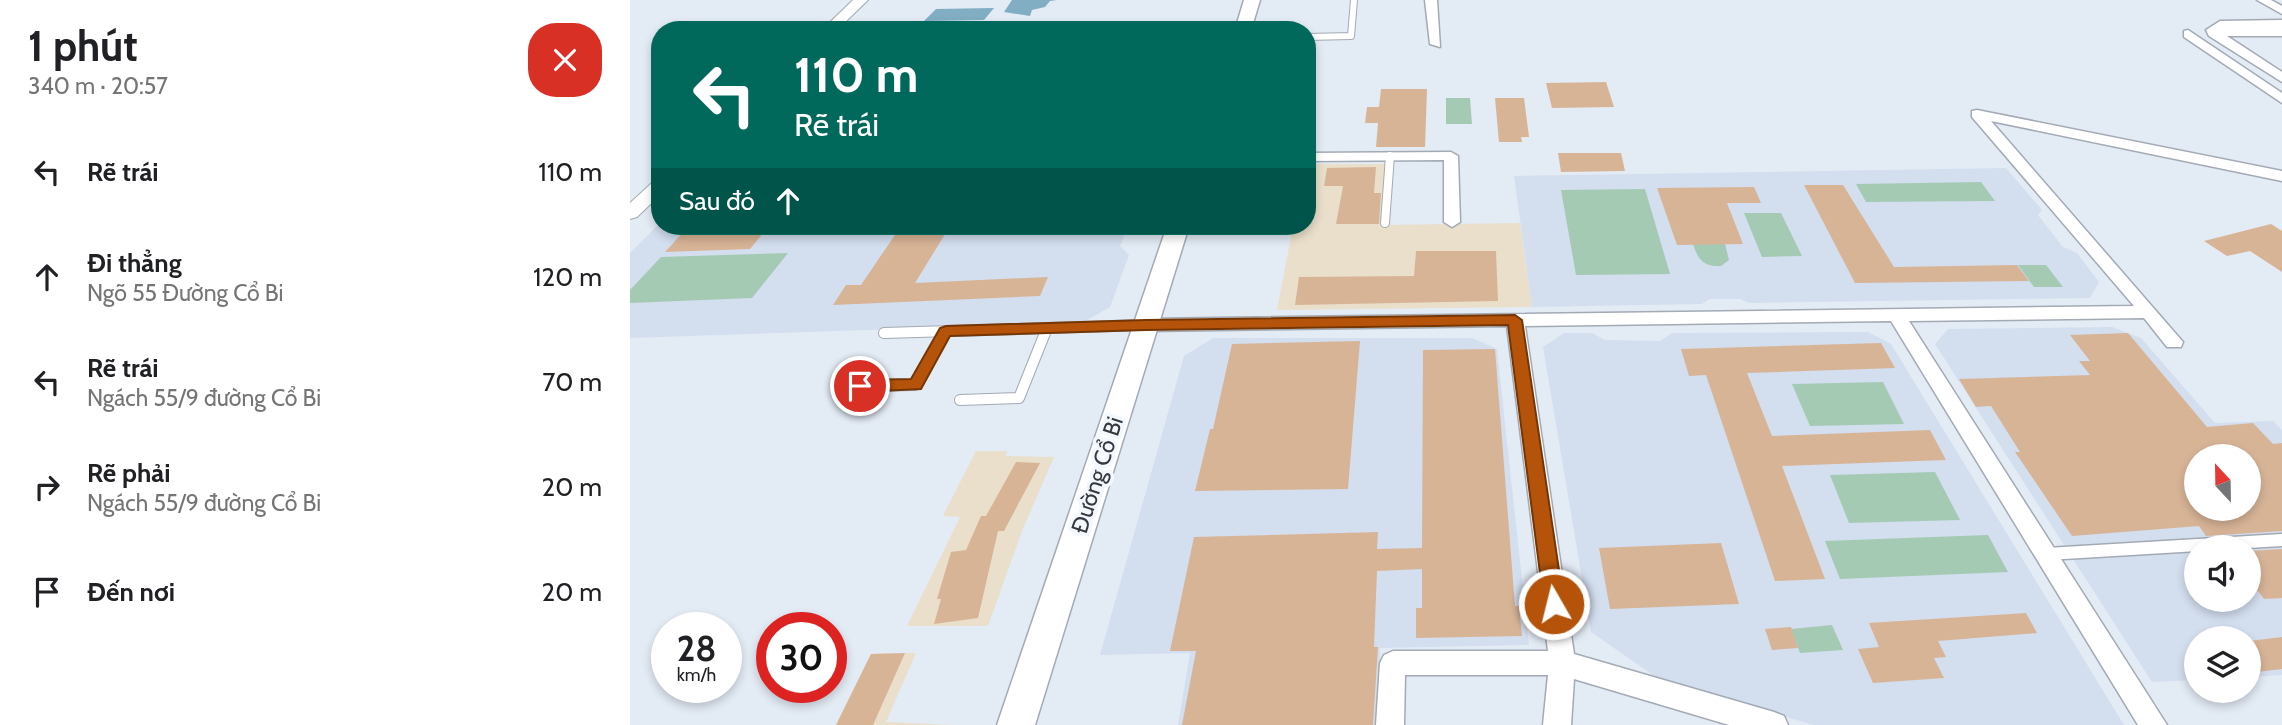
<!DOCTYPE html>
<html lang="vi">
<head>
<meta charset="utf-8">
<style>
  :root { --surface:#fff; --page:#f2f2f2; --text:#202124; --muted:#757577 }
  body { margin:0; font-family:Cabin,sans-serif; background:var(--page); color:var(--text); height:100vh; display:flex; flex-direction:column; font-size:26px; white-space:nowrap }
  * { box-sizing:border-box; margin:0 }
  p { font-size:23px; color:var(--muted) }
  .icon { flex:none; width:38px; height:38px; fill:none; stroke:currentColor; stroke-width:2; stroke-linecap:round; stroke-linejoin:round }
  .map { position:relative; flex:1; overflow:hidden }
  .side { display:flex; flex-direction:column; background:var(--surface); width:630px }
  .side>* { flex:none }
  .top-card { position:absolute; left:21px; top:21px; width:665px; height:214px; border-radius:28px; box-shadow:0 4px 10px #0003; background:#00695c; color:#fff; overflow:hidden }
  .needle { width:46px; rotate:338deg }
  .tools { position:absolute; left:1554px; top:444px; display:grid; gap:14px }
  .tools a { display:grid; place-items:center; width:77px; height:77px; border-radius:50%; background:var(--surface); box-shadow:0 4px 10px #0003; font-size:35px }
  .speed { position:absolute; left:21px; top:612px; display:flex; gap:14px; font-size:35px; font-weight:700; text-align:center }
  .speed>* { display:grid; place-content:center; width:91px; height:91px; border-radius:50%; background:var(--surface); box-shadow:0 4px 10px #0003; line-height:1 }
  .speed small { font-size:18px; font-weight:400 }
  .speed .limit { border:10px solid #d22; background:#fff; color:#111 }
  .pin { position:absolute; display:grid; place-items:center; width:60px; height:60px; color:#fff; margin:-30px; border:4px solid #fff; border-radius:50%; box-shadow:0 2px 7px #0007 }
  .me { position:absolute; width:77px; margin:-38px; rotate:352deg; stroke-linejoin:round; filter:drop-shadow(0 0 5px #0008) }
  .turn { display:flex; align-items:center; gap:24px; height:147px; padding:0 28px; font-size:32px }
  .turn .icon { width:91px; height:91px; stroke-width:2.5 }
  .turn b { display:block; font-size:49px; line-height:60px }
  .then { display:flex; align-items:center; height:66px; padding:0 28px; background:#0003; gap:14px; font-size:26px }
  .round { display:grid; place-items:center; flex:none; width:74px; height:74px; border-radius:28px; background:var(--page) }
  .summary { display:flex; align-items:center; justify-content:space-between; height:119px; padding:0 28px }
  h1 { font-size:42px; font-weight:800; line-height:52px }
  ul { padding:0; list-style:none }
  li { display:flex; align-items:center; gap:21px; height:105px; padding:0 28px }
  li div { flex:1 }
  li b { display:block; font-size:26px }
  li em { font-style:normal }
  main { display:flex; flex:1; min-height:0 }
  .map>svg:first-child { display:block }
</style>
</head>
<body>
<main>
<section class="side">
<div class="summary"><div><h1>1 phút</h1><p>340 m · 20:57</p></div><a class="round" style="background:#d93025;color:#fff"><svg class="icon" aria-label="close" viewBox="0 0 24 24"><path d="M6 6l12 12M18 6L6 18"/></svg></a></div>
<ul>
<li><svg class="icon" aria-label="left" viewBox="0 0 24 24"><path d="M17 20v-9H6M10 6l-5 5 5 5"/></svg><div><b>Rẽ trái</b></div><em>110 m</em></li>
<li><svg class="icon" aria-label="ahead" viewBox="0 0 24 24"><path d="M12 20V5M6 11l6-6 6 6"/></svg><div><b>Đi thẳng</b><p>Ngõ 55 Đường Cổ Bi</p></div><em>120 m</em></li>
<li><svg class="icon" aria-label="left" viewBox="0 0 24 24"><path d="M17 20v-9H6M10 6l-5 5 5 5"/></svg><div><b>Rẽ trái</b><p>Ngách 55/9 đường Cổ Bi</p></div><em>70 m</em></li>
<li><svg class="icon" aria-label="right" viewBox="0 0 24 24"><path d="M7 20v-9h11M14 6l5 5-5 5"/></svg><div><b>Rẽ phải</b><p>Ngách 55/9 đường Cổ Bi</p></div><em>20 m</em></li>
<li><svg class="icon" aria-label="arrive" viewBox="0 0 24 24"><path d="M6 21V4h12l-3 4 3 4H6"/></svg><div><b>Đến nơi</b></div><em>20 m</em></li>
</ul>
</section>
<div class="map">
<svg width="1652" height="725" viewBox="0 0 1652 725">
  <rect width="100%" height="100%" fill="#e3ebf5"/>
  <!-- commercial -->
  <g fill="#eadfca">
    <path d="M677,164H756L752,225L890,223L902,307L647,310L663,226H677Z"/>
    <path d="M346,451H377L376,456L424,457L392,531L358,626H277L330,517L313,516Z"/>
    <path d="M275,653H286L256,722L322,725H206L241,654Z"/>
  </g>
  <!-- built -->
  <g fill="#d3deef" fill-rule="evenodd">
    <path d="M1376,168L1412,210L1408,215L1433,247L1447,253L1469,282L1460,298L1119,303L1110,299H1079L1072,304L902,307L884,176Z"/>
    <path d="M30,223V226H498L490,246L499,255L480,307L452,323L0,338V253Z"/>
    <path d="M1482,327L1511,338L1585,423L1643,421L1652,430V675L1619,677V639H1566V680L1522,682L1305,344L1318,329ZM1566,457H1619V509H1566ZM1566,548H1619V600H1566Z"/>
    <path d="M1238,332L1261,344L1494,725H1184L1030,680L961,632L913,347L934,333H962L975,340L1030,341L1042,333Z"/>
    <path d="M583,338H842L867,349L899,645L750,648L748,725H548L560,653L470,655L554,356Z"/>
  </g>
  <!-- green -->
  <g fill="#a4cab4">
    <path d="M816,98H840L842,124H816Z"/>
    <path d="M1351,182L1365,201L1236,202L1226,184Z"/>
    <path d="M1015,189L1040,274L946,275L931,190Z"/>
    <path d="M1114,213H1151L1172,256L1132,257Z"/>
    <path d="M1063,244H1095L1099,260L1091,266C1074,267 1068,260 1063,244Z"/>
    <path d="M158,253L122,298L0,303V290L31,257Z"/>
    <path d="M1388,265H1416L1433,287H1404Z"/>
    <path d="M1253,382L1274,424L1180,426L1162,384Z"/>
    <path d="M1305,472L1330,520L1219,523L1200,475Z"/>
    <path d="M1358,535L1378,572L1210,579L1195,541Z"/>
    <path d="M1202,625L1213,650L1170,653L1161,629Z"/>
  </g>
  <!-- water -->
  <g fill="#81aec3">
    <path d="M382,0H427L420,1L415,7L402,10L400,16L374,12Z"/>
    <path d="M364,8L354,20L294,21L306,9Z"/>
  </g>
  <!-- building -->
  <g fill="#d8b497" fill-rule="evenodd">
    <path d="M976,82L984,107L922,108L916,83Z"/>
    <path d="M751,89H797L795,147H746L748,123H735L737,107H749Z"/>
    <path d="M865,98H894L899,137H891L892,142H869Z"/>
    <path d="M928,153H991L995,171L931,172Z"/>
    <path d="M746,167L744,193H751L749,224H706L713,186H694L697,168Z"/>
    <path d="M1174,185H1213L1264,267L1387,265L1399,281L1225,283Z"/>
    <path d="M1124,187L1131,203H1097L1113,244L1047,245L1027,188Z"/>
    <path d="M1641,224L1652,231V272L1620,251L1597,256L1574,241Z"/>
    <path d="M59,226H139L120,249L35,252Z"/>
    <path d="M271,226H320L285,283L418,277L410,296L203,305L216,285H231Z"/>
    <path d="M786,251H866L868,301L665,305L669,277L784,276Z"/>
    <path d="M1498,333L1577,427L1623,423L1643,444L1652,443V531L1576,536L1569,526L1442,536L1385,452H1390L1361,406L1346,407L1329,379L1460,375L1449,361H1460L1440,335ZM1566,457H1619V509H1566Z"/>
    <path d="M730,341L718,489L565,491L580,429H583L602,344Z"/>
    <path d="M1251,343L1265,368L1117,373L1142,436L1300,430L1316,460L1152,466L1195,579L1145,581L1076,375L1059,376L1051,349Z"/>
    <path d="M865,349L885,606H889L892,636L786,638V608H792V569L747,571L744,647H748L743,725H552L566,651H540L564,537L748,532L747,549L792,548L793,350Z"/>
    <path d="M386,462L410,463L374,531H368L348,618L304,624L311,599H307L321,552L336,550L351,516H356Z"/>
    <path d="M1091,543L1109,604L980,609L969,548Z"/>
    <path d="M1652,549V598L1634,599L1619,579V551Z"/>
    <path d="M1396,613L1407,633L1308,641L1316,657L1304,658L1314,678L1243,683L1228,649L1249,647L1239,623Z"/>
    <path d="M1161,627L1168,648L1142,650L1135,629Z"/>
    <path d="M1652,637V669L1619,673V641Z"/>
    <path d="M275,653L243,725H206L241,654Z"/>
  </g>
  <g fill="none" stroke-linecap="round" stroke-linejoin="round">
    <!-- service-far3 casing -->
    <g stroke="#a3aab4" stroke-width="8">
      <path id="service-far3" d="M677,37L721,36L724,0"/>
    </g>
    <!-- service-far2 casing -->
    <g stroke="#a3aab4" stroke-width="10">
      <path id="service-far2" d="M755,223L760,156"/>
    </g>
    <!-- service-far1 casing -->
    <g stroke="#a3aab4" stroke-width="12">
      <g id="service-far1">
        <path d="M254,333L515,325"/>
        <path d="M230,386L285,385L315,331"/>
        <path d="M330,400L389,398L417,328"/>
      </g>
    </g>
    <!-- service casing -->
    <g stroke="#a3aab4" stroke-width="15">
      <path id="service" d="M1417,554L1652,540"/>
    </g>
    <!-- minor casing -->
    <g stroke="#a3aab4" stroke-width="3">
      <g id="minor">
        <path d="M795,0H807L810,47L800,44Z"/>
        <path d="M1627,0H1641L1652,6V14Z"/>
        <path d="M1652,20V28L1591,29L1652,28V36H1597L1652,72V82L1579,36L1576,30L1590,21Z"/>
        <path d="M1558,30L1652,93V103L1554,37V31Z"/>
        <path d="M1347,110L1652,171V181L1361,121L1553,342L1551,347H1537L1514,318L1279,321L1537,725H1508L1261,321L895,326L944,654L1144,712L1154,716L1158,725H1099L944,679L941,725H913L918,675H775L774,725H746L750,663L754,655L763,651H918L877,326L516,331L509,329L507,325L509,321L516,319L1504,306L1342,117V111Z"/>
        <path d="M821,152L828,156L830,222L822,227L814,222V160L677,161V153Z"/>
      </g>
    </g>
    <!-- tertiary casing -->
    <g stroke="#a3aab4" stroke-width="2">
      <g id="tertiary">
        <path d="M223,0H238L207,30H192Z"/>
        <path d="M30,180V195L7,217L0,219V203L24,181Z"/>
      </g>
    </g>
    <!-- secondary casing -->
    <g stroke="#a3aab4" stroke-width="3">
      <g id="secondary">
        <path d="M614,0H630L621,30H605Z"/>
        <path d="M537,226H559L405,725H367Z"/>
      </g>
    </g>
    <!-- service-far3 -->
    <use href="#service-far3" stroke="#fff" stroke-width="6"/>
    <!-- service-far2 -->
    <use href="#service-far2" stroke="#fff" stroke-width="8"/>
    <!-- service-far1 -->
    <use href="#service-far1" stroke="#fff" stroke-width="10"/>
    <!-- service -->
    <use href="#service" stroke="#fff" stroke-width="12"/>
    <!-- minor -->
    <use href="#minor" fill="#fff" fill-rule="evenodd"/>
    <!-- tertiary -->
    <use href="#tertiary" fill="#fff" fill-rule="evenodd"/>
    <!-- secondary -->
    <use href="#secondary" fill="#fff" fill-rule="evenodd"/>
  </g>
  <!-- route -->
  <path fill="#b45309" stroke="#753606" stroke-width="2" d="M885,315L892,320L934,604L932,611L924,613L917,611L914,604L878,325L516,330L320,336L291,389L230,392L222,386L230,380L281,379L310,328L316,326L516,320Z"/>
  <g text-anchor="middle" stroke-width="7" stroke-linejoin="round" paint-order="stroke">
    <!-- street labels -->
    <g font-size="23" fill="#36393d" stroke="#f3f8fe">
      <text transform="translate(467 475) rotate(-72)" y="8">Đường Cổ Bi</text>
    </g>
  </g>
</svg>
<div class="tools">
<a><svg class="needle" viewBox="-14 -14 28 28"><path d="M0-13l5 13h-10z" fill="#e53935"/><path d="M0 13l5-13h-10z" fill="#757577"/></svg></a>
<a><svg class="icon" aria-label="sound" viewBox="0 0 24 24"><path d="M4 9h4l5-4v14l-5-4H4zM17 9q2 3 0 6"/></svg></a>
<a><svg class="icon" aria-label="layers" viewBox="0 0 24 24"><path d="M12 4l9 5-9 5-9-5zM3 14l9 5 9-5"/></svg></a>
</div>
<div class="speed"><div>28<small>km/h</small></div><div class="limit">30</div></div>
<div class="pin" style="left:230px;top:386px;background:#d93025"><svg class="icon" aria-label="arrive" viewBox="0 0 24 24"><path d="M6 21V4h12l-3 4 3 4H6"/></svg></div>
<svg class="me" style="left:924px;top:604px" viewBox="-20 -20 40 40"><circle r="17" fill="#b45309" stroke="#fff" stroke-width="3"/><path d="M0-11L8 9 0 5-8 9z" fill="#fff"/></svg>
<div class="top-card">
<div class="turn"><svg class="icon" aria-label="left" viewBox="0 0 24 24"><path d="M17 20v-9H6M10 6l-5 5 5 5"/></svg><div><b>110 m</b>Rẽ trái</div></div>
<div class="then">Sau đó<svg class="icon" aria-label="ahead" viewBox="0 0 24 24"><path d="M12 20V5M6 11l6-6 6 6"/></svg></div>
</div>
</div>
</main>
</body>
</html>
